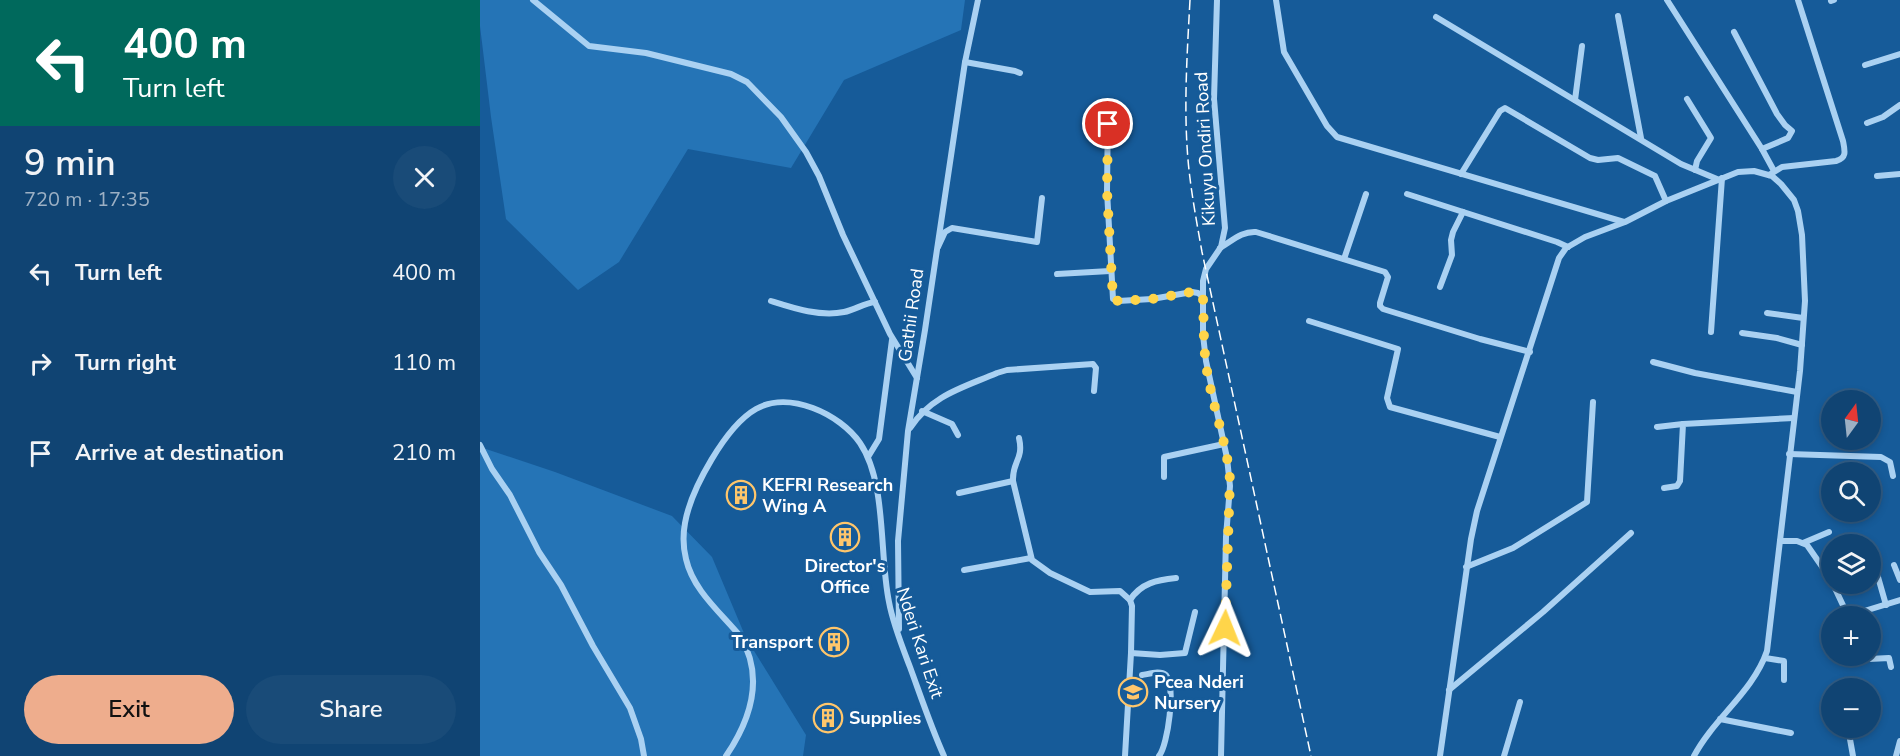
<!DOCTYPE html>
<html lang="en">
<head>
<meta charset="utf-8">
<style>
  :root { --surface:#104473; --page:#194b78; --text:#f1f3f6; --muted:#9cb0c4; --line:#305c85; --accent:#eead8d }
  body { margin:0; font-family:"Nunito Sans",sans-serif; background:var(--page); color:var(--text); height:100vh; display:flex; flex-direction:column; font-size:22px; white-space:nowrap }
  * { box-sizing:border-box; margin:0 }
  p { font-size:20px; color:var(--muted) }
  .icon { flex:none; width:33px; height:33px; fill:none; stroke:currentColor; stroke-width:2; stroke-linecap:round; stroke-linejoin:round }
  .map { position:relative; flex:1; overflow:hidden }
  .drawer { display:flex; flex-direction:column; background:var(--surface); width:480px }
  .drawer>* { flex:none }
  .banner { background:#00695c; color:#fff; overflow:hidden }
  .needle { width:39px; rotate:15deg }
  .controls { position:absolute; left:1341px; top:390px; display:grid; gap:12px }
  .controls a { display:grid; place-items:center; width:60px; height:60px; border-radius:50%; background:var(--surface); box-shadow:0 3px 9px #0003,0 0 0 2px var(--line); font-size:30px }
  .pin { position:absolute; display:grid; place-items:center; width:51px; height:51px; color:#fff; margin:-26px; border:3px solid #fff; border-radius:50%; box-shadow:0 2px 6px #0007 }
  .me { position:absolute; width:66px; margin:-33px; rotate:2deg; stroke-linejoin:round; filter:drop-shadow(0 0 4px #0008) }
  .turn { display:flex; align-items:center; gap:21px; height:126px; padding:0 24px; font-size:27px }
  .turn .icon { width:78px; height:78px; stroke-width:2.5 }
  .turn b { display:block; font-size:42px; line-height:51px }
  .round { display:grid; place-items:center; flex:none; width:63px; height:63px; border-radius:32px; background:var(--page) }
  .headline { display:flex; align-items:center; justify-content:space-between; height:102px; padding:0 24px }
  h1 { font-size:36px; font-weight:600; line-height:45px }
  .button { display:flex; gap:12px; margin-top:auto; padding:12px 24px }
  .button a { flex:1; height:69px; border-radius:36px; background:var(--accent); color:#111; font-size:24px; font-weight:600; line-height:69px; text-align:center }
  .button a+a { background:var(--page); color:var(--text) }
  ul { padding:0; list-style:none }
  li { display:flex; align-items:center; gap:18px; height:90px; padding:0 24px }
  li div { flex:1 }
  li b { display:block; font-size:22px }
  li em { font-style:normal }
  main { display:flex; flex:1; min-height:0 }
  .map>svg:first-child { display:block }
</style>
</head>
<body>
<main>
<section class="drawer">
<div class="banner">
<div class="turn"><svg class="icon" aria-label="left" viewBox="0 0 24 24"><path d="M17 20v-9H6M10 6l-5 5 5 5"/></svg><div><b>400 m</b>Turn left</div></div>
</div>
<div class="headline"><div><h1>9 min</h1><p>720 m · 17:35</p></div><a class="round"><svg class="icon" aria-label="close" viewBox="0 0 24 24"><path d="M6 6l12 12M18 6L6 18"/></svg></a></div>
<ul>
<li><svg class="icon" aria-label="left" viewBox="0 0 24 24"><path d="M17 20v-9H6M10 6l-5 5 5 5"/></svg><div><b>Turn left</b></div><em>400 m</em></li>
<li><svg class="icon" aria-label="right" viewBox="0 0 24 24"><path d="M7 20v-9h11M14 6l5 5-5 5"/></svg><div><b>Turn right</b></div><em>110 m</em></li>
<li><svg class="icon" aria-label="arrive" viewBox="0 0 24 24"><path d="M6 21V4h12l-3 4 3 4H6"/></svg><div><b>Arrive at destination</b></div><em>210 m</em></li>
</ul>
<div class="button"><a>Exit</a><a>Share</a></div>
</section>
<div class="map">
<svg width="1420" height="756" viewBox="0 0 1420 756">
  <rect width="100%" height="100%" fill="#165b99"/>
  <!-- green -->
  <g fill="#2574b6">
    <path d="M0,0H485L481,30L364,80L311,168L208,149L139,262L98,290L26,219L11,117L0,26Z"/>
    <path d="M0,447L75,472L192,516L232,557L266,638L326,735L323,756H0Z"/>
  </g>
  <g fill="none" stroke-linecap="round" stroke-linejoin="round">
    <!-- minor -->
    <g stroke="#aad1f2" stroke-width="6">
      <path d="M53,0L109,46L166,53L251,74L267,82L301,117L326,152L339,176L363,235L410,334L437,378"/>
      <path d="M737,0L734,99L745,228L741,247L726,269L723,281V335L726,361L747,458L750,486L746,537L741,756"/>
      <path d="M796,0L804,52L847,126L857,137L1144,222"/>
      <path d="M1187,0L1282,149L1294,171"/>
      <path d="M1351,1L1354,0"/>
      <path d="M1138,16L1161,138"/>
      <path d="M956,17L1201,164L1237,179"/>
      <path d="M1254,32L1297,114L1305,125L1312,131L1308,138L1282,149"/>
      <path d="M485,62L535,71L540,73"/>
      <path d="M1385,65L1420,54"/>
      <path d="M1207,99L1231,138L1217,161L1215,170"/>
      <path d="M1095,100L1102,46"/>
      <path d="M628,108L627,191L633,299L638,301L672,299L712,292L718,293L723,297"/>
      <path d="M1387,123L1403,117L1420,105"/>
      <path d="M981,174L1020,111L1025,108L1110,158L1118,160L1138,158L1175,176L1186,201"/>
      <path d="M1289,175L1302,167L1356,161C1367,158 1365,151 1363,141L1318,0"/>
      <path d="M1397,176L1420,174"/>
      <path d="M927,194L1077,242L1088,247"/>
      <path d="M458,247L465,232L472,228L557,242L562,198"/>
      <path d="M740,248C752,241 762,231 776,232L905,272L908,277L900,303V306L903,309L1000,339L1050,352"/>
      <path d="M864,259L886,194"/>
      <path d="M577,274L630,271"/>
      <path d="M960,287L972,255L971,240L973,232L983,212"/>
      <path d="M291,301C313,308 340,317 364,312C375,310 384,303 395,302"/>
      <path d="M1287,313L1323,318"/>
      <path d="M829,321L918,349L907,398L910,407L1020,437"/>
      <path d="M1231,332L1242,178"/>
      <path d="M1262,333L1297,338L1322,345"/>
      <path d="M1173,362L1215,373L1317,392"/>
      <path d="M442,411L472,424L478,435"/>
      <path d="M1177,427L1203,424"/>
      <path d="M430,428C452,395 482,388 517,373L527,370L613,364L616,368L614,391"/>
      <path d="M539,438C544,460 532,461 533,481L552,560L570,573L610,592L640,591L650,600L652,606L651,653L645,756"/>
      <path d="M0,445L12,469L30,495L59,552L81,585L113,646L150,708L161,739L164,756"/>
      <path d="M1309,454L1401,457L1410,462L1413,476"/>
      <path d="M388,457L399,439L412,340"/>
      <path d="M684,477V457L744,444"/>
      <path d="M1184,488L1197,486L1200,481L1203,424L1314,418"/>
      <path d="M479,493L533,481"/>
      <path d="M1300,541H1317L1327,545L1352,581"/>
      <path d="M1323,543L1349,532"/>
      <path d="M1394,563L1406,605"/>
      <path d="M1414,565L1420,580"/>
      <path d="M986,567L1033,548L1107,502L1113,402"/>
      <path d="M484,570L551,558"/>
      <path d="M1353,584L1368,616L1420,600"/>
      <path d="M650,600C661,583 677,580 696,578"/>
      <path d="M419,629L418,541L428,431L445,330L485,62L498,0"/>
      <path d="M651,653L680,655L705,653L715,612"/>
      <path d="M1384,656L1389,659L1409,658L1411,667"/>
      <path d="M1285,658L1304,661V680"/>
      <path d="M662,675C669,674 680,670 686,675C696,686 688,745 679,756"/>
      <path d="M969,690L1063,612L1151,533"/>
      <path d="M1240,719L1311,733"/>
      <path d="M1368,728L1373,756"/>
      <path d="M246,756C271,719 285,677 260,636C240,612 213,590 206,559C203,547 203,534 205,523C211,489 246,426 276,409C309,390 360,414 380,443C407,483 399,554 409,602C413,624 422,646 430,667C441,697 451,727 464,756"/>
      <path d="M960,756L991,539L997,511L1079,258L1086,248L1105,237L1145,222L1186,201L1258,172L1274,171L1292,176L1301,184L1314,200L1318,211L1322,235L1325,301L1320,371L1287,651C1273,692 1234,718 1214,756"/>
      <path d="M1024,756L1040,702"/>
      <path d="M1416,756L1420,741"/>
    </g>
    <!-- rail -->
    <path stroke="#fff" stroke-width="1.5" stroke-dasharray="10 4.5" stroke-linecap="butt" d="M710,0C707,56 703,114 709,170C712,197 717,224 722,252L831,756"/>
  </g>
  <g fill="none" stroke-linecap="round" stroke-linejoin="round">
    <!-- route -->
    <path stroke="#ffd54a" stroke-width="10" stroke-dasharray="0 18" d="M628,124L627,191L633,299L638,301L672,299L712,292L718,293L723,298C724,323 723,347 727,371C733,408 747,443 750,480L745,628"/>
  </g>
  <!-- icons -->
  <defs>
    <g id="building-ring" transform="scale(1.5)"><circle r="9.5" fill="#165b99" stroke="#ffc66b" stroke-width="1.5"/><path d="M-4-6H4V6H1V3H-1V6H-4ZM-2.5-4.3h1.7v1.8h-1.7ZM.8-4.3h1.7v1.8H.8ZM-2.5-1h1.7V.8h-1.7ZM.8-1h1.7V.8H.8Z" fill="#ffc66b"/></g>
    <g id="school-ring" transform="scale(1.5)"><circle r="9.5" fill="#165b99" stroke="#ffc66b" stroke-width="1.5"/><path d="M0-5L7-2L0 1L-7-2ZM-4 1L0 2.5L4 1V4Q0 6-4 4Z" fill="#ffc66b"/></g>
  </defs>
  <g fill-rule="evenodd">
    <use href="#building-ring" x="261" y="495"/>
    <use href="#building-ring" x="365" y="537"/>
    <use href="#building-ring" x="354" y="642"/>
    <use href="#school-ring" x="653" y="692"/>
    <use href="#building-ring" x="348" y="718"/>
  </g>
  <g text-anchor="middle" stroke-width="6" stroke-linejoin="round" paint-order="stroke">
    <!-- street labels -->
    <g font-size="18" fill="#fff" stroke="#165b99">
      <text transform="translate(725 149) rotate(-93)" y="6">Kikuyu Ondiri Road</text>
      <text transform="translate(431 315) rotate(-82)" y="6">Gathii Road</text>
      <text transform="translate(440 643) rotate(72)" y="6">Nderi Kari Exit</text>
    </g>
    <!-- poi labels -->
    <g font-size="18" font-weight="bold" fill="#fff" stroke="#165b99" text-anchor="start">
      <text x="282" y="491">KEFRI Research<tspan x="282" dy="21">Wing A</tspan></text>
      <text x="365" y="572" text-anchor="middle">Director's<tspan x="365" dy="21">Office</tspan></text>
      <text x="333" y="648" text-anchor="end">Transport</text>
      <text x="674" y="688">Pcea Nderi<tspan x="674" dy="21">Nursery</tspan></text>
      <text x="369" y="724">Supplies</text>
    </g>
  </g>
</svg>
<div class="controls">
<a><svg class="needle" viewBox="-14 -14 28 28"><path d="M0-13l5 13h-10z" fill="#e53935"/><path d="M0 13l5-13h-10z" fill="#9cb0c4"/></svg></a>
<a><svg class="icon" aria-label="search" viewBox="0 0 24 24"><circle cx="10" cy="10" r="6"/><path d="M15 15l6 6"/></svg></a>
<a><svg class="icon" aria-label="layers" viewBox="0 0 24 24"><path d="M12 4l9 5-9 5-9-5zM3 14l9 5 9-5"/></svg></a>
<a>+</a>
<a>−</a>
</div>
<div class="pin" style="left:628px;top:124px;background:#d93025"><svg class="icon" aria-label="arrive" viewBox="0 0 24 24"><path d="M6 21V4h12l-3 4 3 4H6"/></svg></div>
<svg class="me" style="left:745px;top:628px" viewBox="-20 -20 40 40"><path d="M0-17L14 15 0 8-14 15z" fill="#ffd54a" stroke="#fff" stroke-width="4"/></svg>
</div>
</main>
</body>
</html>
